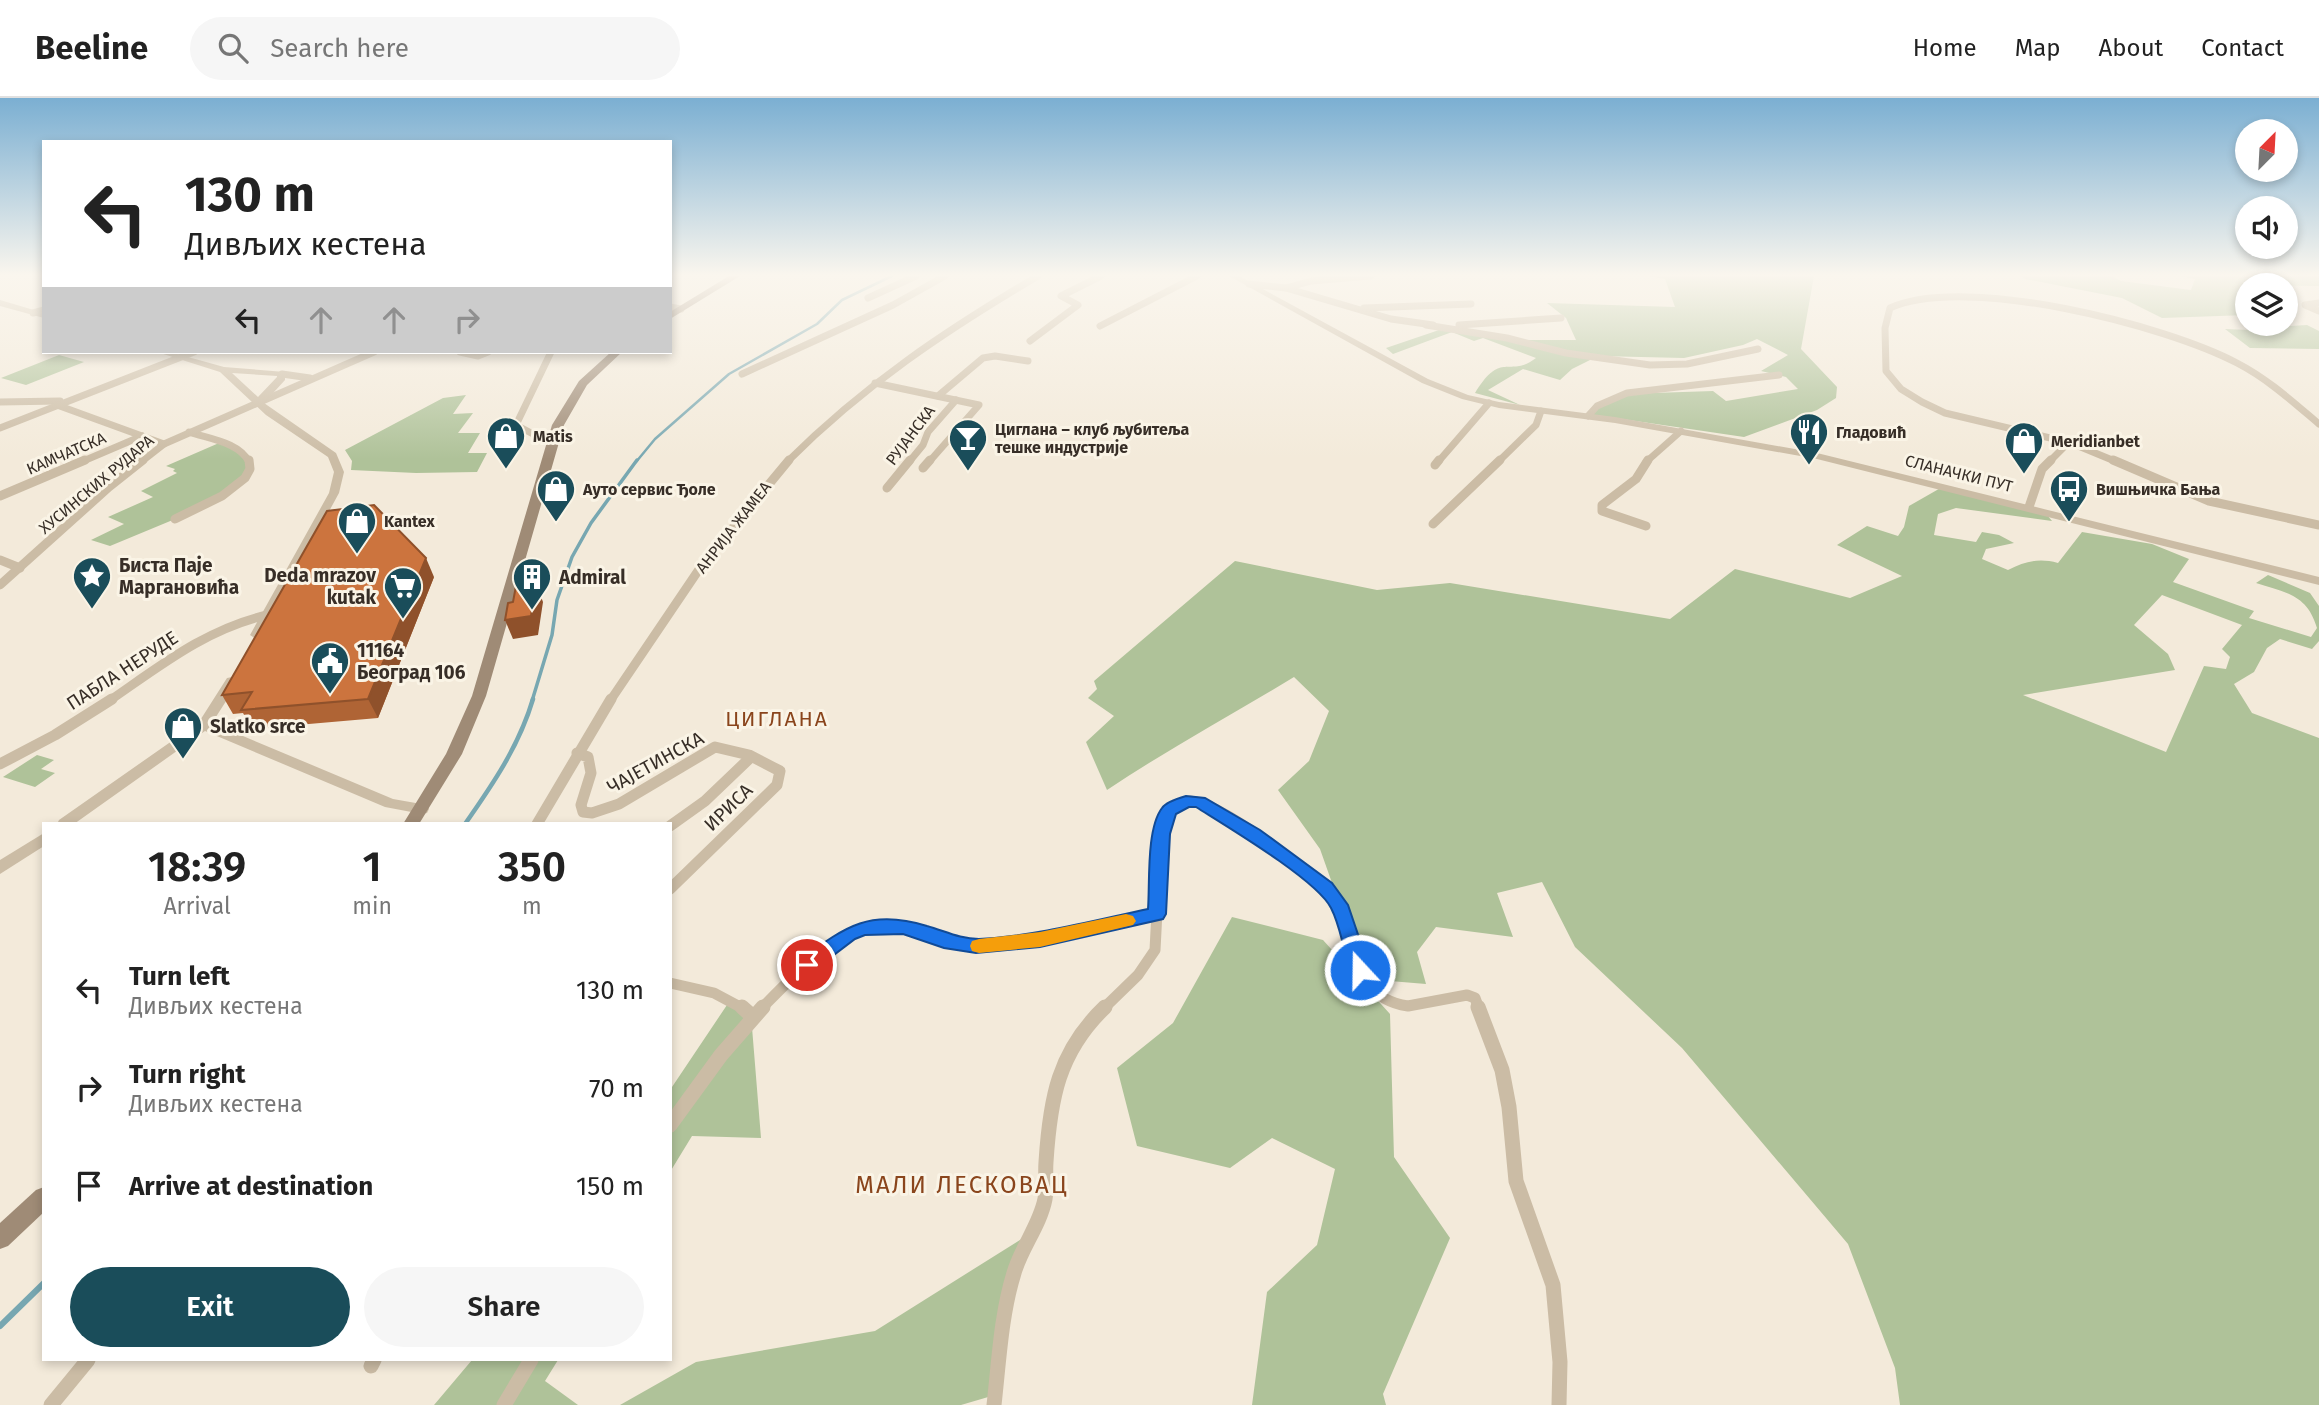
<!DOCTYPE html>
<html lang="en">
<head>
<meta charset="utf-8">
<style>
  :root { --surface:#fff; --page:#f6f6f6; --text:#222; --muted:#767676; --line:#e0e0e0; --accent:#1a4d5a }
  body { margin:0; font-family:"Fira Sans",sans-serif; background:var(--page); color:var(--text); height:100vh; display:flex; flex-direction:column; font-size:26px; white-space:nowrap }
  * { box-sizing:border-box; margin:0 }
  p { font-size:23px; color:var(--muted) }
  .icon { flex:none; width:38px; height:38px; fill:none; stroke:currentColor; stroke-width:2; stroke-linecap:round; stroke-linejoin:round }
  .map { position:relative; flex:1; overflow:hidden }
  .side { position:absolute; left:42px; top:724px; width:630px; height:539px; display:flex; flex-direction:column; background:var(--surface); border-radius:0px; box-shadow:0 4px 10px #0003 }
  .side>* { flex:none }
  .hud { position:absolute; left:42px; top:42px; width:630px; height:214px; border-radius:0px; box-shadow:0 4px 10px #0003; background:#fff; color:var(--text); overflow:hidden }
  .needle { width:46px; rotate:24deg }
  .controls { position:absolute; left:2235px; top:21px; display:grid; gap:14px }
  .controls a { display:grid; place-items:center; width:63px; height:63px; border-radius:50%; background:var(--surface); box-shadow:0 4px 10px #0003; font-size:35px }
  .pin { position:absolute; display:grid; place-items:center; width:60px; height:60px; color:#fff; margin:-30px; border:4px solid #fff; border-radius:50%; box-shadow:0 2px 7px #0007 }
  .me { position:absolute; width:77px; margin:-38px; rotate:339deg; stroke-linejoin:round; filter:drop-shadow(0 0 5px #0008) }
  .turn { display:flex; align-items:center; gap:24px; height:147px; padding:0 28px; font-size:32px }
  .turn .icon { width:91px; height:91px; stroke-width:2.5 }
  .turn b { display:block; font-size:49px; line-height:60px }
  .lanes { display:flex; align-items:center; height:66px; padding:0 28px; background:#0003; justify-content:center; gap:35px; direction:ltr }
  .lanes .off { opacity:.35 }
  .eta { display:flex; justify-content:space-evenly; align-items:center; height:119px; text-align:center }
  .eta b { font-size:42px; font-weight:600; line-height:49px }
  .button { display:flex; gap:14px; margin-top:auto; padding:14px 28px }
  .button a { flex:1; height:80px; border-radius:42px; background:var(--accent); color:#fff; font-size:28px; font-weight:600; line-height:80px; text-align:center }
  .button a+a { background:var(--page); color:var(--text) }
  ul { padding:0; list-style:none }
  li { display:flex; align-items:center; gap:21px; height:98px; padding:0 28px }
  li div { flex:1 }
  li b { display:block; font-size:26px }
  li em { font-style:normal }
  header { display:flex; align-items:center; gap:42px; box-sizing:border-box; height:98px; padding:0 35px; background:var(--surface); border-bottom:2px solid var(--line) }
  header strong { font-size:33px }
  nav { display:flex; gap:38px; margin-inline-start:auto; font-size:24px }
  .search { width:490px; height:63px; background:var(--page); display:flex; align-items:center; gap:18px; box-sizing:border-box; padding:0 24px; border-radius:38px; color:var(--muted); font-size:26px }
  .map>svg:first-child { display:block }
</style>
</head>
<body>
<header>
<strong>Beeline</strong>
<div class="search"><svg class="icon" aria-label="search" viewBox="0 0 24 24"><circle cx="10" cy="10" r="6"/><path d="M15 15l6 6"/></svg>Search here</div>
<nav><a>Home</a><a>Map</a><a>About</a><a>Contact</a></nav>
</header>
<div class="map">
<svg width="2319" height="1307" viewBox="0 0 2319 1307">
  <rect width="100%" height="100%" fill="#f3eada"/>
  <!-- green -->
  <g fill="#afc299" fill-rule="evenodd">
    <path d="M1649,178H1814L1801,251L1837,289L1836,300L1817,312L1744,339L1588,316L1623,296L1713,293L1726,303L1798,291L1786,279L1761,273L1788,257L1757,241L1743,247L1684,260L1598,258L1572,271L1560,282L1523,271L1488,292L1520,307L1475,295C1502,251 1509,281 1536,260L1483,240L1474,243L1452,234L1393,256L1386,250L1442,231L1507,242H1576L1566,220L1547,205L1675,209L1665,181Z"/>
    <path d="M2021,178H2112L2121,183L2191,192L2195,181L2180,178H2319V188L2247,187V217L2162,220L2122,200L2025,181Z"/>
    <path d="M2307,227L2319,233V251L2250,250L2225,231L2275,233L2270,229Z"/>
    <path d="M59,257L84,264L26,287L1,280Z"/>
    <path d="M466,297L453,316L473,315L458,335H480L468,355H487L477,374L416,375L351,372L352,363L345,352L443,300Z"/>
    <path d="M219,345L233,350L249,363L246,378L192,414L110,448L91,442L124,426L108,419L153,399L141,393L177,375L173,373L175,371L166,368Z"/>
    <path d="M1944,388L2043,412L2052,423L1956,410L1938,416L1934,437L1976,444L1982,434L1999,437L2014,445L1986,451L1982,461L2008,472C2026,463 2039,460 2058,465L2082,434L2152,446L2189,461L2173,484L2254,513L2249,520L2311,539L2317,530C2307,496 2286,495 2256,485L2268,477L2310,495L2319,508V543L2312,551L2280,541L2267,550L2254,574L2234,586L2252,615L2319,640V1307H1900L1895,1270L1848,1146L1682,950L1575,849L1542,784L1497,795L1513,839L1436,829L1417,854L1426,886L1366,881L1320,751L1278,692L1309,663L1329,613L1294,579C1232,617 1168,651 1107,692L1086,644L1114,618L1088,600L1097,591L1094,583L1235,463L1377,492L1450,485L1670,521L1735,471L1850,500L1902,478L1837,447L1867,428L1898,438L1904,429L1909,408ZM2162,497L2242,527L2222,551L2230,559L2226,571L2204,568L2166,654L2023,597L2175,572L2168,556L2134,527Z"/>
    <path d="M37,657L54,662L41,671L55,675L35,689L3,679Z"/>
    <path d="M1232,819L1323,842L1390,916L1394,1059L1450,1140L1383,1296L1386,1307H1252L1267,1194L1317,1147L1335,1071L1272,1040L1230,1070L1137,1048L1117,970L1173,925Z"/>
    <path d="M731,901L751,917L761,1040L692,1038L670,1074V992Z"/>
    <path d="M1031,1135L1002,1223L995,1297L961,1307H620L696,1264L875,1233Z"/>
    <path d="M472,1262H558L545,1283L578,1307H434Z"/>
  </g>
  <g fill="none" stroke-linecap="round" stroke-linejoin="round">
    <!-- stream-far3 -->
    <path stroke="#77a7b1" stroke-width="2.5" d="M636,364L655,341L729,276L817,226L842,202L892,178"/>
    <!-- stream-far2 -->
    <path stroke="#77a7b1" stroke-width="3.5" d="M532,603L552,537L557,502L572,459L591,425L637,362"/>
    <!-- stream-far1 -->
    <path stroke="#77a7b1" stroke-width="4.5" d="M465,726C493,686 519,648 533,601"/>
    <!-- stream -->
    <path stroke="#77a7b1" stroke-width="6" d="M0,1228L44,1185"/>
    <!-- minor-far3 -->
    <g stroke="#cbbca5" stroke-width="7">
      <path d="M1249,186L1286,190L1311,183L1371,178"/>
      <path d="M1286,190L1391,221L1433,227"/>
      <path d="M868,200L916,178"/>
      <path d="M2319,205L2305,207L2319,213"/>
      <path d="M670,209L681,211"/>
      <path d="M1364,210L1471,206"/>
      <path d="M33,215L44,212"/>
      <path d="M1426,227L1507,240L1566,255L1650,267L1687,266L1758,251"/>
      <path d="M1459,227L1561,220"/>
      <path d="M1100,228L1197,178"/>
      <path d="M1030,243L1078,207L1061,198L1101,178"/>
      <path d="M460,254L478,258L488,254"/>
      <path d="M551,254L516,327L533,336L553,337"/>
      <path d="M282,276L310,280"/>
      <path d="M742,276L893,207L945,178"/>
      <path d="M875,285L979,307L929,364"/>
      <path d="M938,298L983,260L995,258L1028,263"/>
      <path d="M0,304L60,303"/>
      <path d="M57,307L164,346"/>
      <path d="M1588,318L1597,308L1627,295L1779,277"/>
      <path d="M0,330L194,254"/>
      <path d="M189,334C209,341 239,344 249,364"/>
      <path d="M81,364L142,338"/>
      <path d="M141,364L164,346L374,254"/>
      <path d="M787,364C864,287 945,233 1038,178"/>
      <path d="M909,364L923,347L928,334L956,302"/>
      <path d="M1438,364L1489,305"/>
      <path d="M1498,364L1536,327L1541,313"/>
      <path d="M1646,364L1681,333"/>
      <path d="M2049,364L2069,344"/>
      <path d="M2117,364L2071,345L1945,315L1922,304L1901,291L1886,273L1885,230L1890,210C1966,176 2165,227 2237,265C2268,281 2293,304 2319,326"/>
    </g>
    <!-- minor-far2 -->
    <g stroke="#cbbca5" stroke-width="9">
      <path d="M2113,362L2209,403L2319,427"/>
      <path d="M1435,367L1439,362"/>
      <path d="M923,370L930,362"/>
      <path d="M887,390L910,362"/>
      <path d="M0,398L85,362"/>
      <path d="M2029,409L2042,371L2051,362"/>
      <path d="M175,421L222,398L245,380L250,371L249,362"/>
      <path d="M1433,426L1500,362"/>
      <path d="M1646,428L1602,413V407L1636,381L1648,362"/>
      <path d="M0,462L20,470"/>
      <path d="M0,487L109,389L143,362"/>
      <path d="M109,603C160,568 206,531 267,517"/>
      <path d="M610,603L702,467L789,362"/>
    </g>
    <!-- minor-far1 -->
    <g stroke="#cbbca5" stroke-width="11">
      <path d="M577,655L588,659L591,675L581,707L583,714L592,715L619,706L715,649L749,657L780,673L777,687L670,791"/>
      <path d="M0,666L55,637L112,601"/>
      <path d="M537,726L611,601"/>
      <path d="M670,728L705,703L751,659"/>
      <path d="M670,885L714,895L744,911"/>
      <path d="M761,911C794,877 846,820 897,828C923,833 947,847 974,848C1035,850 1097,829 1157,816"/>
      <path d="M1103,911L1138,877L1155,852L1161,736L1169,713L1190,703C1226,706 1304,772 1331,797C1360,833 1345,899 1408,908L1467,897L1475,900L1479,911"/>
    </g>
    <!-- minor -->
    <g stroke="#cbbca5" stroke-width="15">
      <path d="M742,909L751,917"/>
      <path d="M1478,909L1502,972L1509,1009L1516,1083L1553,1187L1560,1264L1559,1307"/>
      <path d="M670,1027L721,957L763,909"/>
      <path d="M371,1268L374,1262"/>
      <path d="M51,1307L88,1262"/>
      <path d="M504,1307L531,1262"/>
      <path d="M994,1307C999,1263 1001,1217 1014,1175C1021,1150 1040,1127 1045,1101C1047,1089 1045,1076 1046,1064C1050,1001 1058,954 1105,909"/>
    </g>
    <!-- tertiary -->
    <g fill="#cbbca5" fill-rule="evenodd">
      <path d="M1229,178H1239L1428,281L1468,297L1499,304L1615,319L1817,355L2319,479V487L1817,361L1615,325L1499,310L1462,301L1422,285Z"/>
      <path d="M0,202L44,215V220L0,208Z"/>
      <path d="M157,254H170L224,269L285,274V282L264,305L336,355L344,374L339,395L260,540L256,541L250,537L329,395L334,374L328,359L266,317L220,274ZM232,275L277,278V279L258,299Z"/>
      <path d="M232,579L239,583L212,625L393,701L427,707L429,711L427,715L422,716L385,709L205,633L74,726H57L59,722L199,624L227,580Z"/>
      <path d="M44,735V748L0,776V762Z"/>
    </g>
    <!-- secondary -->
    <g fill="#9f8b76" fill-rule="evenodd">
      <path d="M729,178H740L670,221V214Z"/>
      <path d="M611,254H622L587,287L564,327L486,598L462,656L419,726H403L446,656L472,598L552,327L579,283Z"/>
      <path d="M44,1089V1114L8,1148L0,1151V1125L36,1092Z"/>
    </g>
  </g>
  <!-- wall -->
  <path fill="#af6435" d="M434,479L378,620L252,631L243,615L233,616L222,597Z"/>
  <!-- shaded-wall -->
  <g fill="#8f512b">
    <path d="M426,460L434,479L378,620L368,601Z"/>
    <path d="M536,485L543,504L538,537L513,541L505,522Z"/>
  </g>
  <!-- building -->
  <g fill="#cc743e" stroke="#8f512b" stroke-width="2">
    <path d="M374,407L426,460L368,601L241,612L252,594L222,597L327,413Z"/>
    <path d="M536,485L531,518L505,522L508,505L513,504L516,488Z"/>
  </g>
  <!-- sky -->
  <linearGradient id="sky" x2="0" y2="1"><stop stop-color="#7bafd2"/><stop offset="0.49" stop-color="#faf6ee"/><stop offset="1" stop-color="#faf6ee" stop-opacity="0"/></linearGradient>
  <rect width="2319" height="361" fill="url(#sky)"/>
  <!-- route -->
  <path fill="#1a73e8" stroke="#114b97" stroke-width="2" d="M1186,698L1205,700L1260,732L1332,785L1348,807L1370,872L1367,878L1360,880L1354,878C1343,857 1342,831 1331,810C1317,782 1226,728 1196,709H1189L1176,716L1170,736L1166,816L1163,821L1040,849L976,855L944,850L903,836L865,837L855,841L814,872L807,874L800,872L797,867L800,862C845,829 869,810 927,828C945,833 960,841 979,841C1036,838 1092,823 1148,811C1150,786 1146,731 1162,710C1166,704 1179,700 1186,698Z"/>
  <!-- slow -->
  <path fill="#f59e0b" d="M1126,816L1133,818L1136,823L1133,827L1040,849L979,855L972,853L970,848L972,843L979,841L1040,834Z"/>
  <!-- icons -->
  <defs>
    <g id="restaurant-pin" transform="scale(2.0125)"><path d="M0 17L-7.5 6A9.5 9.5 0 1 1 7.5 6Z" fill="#1a4d5a" stroke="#faf4e6"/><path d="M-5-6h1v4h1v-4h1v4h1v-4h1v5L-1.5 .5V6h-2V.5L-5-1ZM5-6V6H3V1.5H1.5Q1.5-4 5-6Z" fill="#fff"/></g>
    <g id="shop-pin" transform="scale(2.0125)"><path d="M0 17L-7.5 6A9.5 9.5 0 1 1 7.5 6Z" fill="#1a4d5a" stroke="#faf4e6"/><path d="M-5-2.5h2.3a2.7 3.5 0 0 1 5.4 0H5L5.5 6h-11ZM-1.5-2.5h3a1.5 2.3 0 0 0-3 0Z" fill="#fff"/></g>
    <g id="bar-pin" transform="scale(2.0125)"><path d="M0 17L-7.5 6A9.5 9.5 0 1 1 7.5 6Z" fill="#1a4d5a" stroke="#faf4e6"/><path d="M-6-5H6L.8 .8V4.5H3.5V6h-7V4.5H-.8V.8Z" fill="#fff"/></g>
    <g id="bus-pin" transform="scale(2.0125)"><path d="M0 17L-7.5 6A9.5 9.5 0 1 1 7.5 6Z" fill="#1a4d5a" stroke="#faf4e6"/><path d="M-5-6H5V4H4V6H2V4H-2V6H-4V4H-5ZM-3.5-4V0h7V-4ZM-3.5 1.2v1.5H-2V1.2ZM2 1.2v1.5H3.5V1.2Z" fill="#fff"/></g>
    <g id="sight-pin" transform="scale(2.0125)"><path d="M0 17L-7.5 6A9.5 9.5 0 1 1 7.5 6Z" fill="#1a4d5a" stroke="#faf4e6"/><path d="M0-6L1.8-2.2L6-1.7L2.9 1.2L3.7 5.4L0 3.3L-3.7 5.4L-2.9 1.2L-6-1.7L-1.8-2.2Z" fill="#fff"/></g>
    <g id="building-pin" transform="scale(2.0125)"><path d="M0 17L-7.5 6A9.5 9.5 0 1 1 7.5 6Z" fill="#1a4d5a" stroke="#faf4e6"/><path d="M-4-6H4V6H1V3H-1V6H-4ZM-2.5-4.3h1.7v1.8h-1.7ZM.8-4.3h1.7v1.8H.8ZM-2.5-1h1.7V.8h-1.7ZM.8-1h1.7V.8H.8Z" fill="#fff"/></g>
    <g id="supermarket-pin" transform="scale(2.0125)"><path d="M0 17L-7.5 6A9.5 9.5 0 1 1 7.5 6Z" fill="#1a4d5a" stroke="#faf4e6"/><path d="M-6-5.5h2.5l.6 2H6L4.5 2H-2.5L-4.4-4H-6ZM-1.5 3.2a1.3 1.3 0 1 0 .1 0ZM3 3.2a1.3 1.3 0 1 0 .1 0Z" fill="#fff"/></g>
    <g id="civic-pin" transform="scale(2.0125)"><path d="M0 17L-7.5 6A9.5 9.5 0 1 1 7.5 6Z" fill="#1a4d5a" stroke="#faf4e6"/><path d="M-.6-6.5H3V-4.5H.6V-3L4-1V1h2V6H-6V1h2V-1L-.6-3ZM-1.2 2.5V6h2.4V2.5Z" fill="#fff"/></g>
  </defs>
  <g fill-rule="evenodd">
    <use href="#restaurant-pin" x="1809" y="334"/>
    <use href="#shop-pin" x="506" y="338"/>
    <use href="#bar-pin" x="968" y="340"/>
    <use href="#shop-pin" x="2024" y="343"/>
    <use href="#shop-pin" x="556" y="391"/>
    <use href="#bus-pin" x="2069" y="391"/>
    <use href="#shop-pin" x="357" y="423"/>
    <use href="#sight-pin" x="92" y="478"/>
    <use href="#building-pin" x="532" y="479"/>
    <use href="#supermarket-pin" x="403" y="488"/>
    <use href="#civic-pin" x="330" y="563"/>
    <use href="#shop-pin" x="183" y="628"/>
  </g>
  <g text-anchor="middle" stroke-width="6" stroke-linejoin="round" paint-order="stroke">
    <!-- far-poi labels -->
    <g font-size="16" font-weight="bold" fill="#372e27" stroke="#faf4e6" text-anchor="start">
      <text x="995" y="337">Циглана – клуб љубитеља<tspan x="995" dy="18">тешке индустрије</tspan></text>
      <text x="1836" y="340">Гладовић</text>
      <text x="533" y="344">Matis</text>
      <text x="2051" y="349">Meridianbet</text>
      <text x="583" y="397">Ауто сервис Ђоле</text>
      <text x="2096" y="397">Вишњичка Бања</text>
      <text x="384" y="429">Kantex</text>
    </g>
    <!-- far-street labels -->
    <g font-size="16" fill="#372e27" stroke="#faf4e6">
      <text transform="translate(910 337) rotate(-53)" y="6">РУЈАНСКА</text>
      <text transform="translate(66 355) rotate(-23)" y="6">КАМЧАТСКА</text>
      <text transform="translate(1959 375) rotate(14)" y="6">СЛАНАЧКИ ПУТ</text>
      <text transform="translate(96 386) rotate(-40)" y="6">ХУСИНСКИХ РУДАРА</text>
      <text transform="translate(733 429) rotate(-52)" y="6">АНРИЈА ЖАМЕА</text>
    </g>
    <!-- poi labels -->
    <g font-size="19" font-weight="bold" fill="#372e27" stroke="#faf4e6" text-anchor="start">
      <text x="119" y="474">Биста Паје<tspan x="119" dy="22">Маргановића</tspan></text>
      <text x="376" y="484" text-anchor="end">Deda mrazov<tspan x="376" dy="22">kutak</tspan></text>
      <text x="559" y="486">Admiral</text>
      <text x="357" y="559">11164<tspan x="357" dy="22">Београд 106</tspan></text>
      <text x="210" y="635">Slatko srce</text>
    </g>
    <!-- street labels -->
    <g font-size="19" fill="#372e27" stroke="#faf4e6">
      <text transform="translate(122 572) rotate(-33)" y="7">ПАБЛА НЕРУДЕ</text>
      <text transform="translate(655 664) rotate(-29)" y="7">ЧАЈЕТИНСКА</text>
      <text transform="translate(728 709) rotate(-44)" y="7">ИРИСА</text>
    </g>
    <!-- neighbourhood labels -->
    <g font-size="21" letter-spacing="2" fill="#8a451c" stroke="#faf4e6">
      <text x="777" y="628">ЦИГЛАНА</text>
    </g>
    <!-- near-neighbourhood labels -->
    <g font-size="24" letter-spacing="2" fill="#8a451c" stroke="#faf4e6">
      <text x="962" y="1095">МАЛИ ЛЕСКОВАЦ</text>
    </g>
  </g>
</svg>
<div class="controls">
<a><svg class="needle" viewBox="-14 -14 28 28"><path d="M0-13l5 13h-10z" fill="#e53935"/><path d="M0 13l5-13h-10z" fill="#767676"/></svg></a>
<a><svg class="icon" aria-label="sound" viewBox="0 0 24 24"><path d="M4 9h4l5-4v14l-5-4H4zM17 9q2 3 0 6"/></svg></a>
<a><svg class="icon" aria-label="layers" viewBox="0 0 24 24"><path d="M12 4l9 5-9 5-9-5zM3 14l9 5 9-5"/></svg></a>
</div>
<div class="pin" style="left:807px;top:867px;background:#d93025"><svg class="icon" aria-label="arrive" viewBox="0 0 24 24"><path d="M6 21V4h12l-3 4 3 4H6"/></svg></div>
<svg class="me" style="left:1360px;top:872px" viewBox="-20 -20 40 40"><circle r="17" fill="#1a73e8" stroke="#fff" stroke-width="3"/><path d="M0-11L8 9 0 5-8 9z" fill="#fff"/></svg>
<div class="hud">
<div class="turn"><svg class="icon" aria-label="left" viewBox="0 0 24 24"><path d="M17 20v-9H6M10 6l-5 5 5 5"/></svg><div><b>130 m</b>Дивљих кестена</div></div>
<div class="lanes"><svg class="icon" aria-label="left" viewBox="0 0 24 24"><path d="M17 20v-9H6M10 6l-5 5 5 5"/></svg><svg class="icon off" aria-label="ahead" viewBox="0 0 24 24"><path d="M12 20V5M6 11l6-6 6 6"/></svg><svg class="icon off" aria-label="ahead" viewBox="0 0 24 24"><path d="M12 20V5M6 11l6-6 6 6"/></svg><svg class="icon off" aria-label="right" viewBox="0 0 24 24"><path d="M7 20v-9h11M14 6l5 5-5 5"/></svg></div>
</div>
<section class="side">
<div class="eta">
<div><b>18:39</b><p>Arrival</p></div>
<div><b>1</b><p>min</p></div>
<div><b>350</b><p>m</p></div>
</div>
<ul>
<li><svg class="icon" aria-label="left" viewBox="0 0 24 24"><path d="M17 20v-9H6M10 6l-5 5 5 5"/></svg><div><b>Turn left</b><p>Дивљих кестена</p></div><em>130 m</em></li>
<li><svg class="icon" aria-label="right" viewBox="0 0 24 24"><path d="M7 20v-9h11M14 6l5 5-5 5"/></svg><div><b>Turn right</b><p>Дивљих кестена</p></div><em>70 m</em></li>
<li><svg class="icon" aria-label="arrive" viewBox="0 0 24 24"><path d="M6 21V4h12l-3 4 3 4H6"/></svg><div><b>Arrive at destination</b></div><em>150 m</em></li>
</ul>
<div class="button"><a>Exit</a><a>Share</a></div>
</section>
</div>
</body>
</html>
